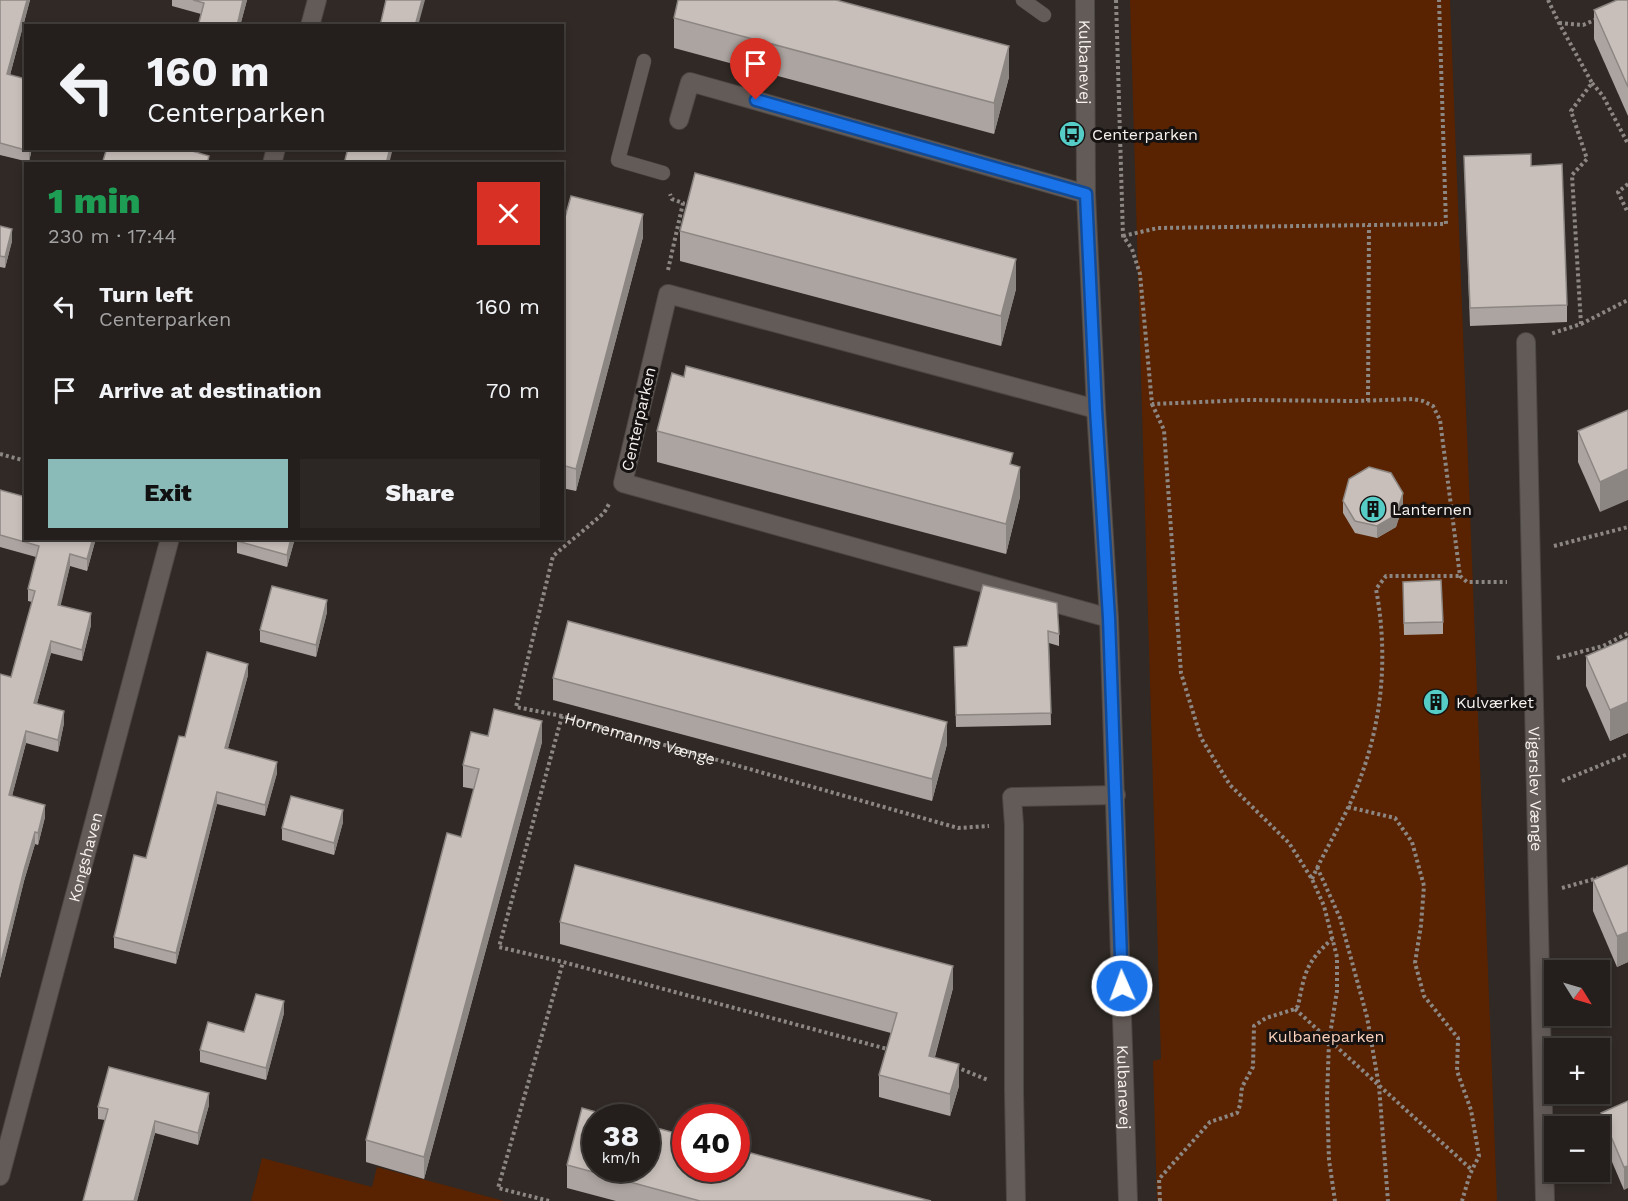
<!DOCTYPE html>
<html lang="en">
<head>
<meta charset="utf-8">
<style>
  :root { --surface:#241f1c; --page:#2c2725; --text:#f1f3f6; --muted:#a3a2a3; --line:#413d3b; --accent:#8bbbb9 }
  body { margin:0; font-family:"Work Sans",sans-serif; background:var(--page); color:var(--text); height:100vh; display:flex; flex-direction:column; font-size:22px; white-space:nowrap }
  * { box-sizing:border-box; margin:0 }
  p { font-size:20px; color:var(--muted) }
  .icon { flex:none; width:33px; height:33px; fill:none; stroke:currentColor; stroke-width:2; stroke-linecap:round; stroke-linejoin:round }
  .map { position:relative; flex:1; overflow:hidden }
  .details { position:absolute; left:24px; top:162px; width:540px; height:378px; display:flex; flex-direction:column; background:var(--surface); border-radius:0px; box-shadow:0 3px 9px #0003,0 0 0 2px var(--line) }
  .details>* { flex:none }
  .top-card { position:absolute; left:24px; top:24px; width:540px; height:126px; border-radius:0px; box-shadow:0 3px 9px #0003,0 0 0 2px var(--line); background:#241f1c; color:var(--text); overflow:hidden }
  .needle { width:39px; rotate:127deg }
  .fabs { position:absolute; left:1544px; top:960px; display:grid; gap:12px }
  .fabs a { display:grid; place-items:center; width:66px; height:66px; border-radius:0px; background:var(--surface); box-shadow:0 3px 9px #0003,0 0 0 2px var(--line); font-size:30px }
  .speed { position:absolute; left:582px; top:1104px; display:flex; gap:12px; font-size:30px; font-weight:700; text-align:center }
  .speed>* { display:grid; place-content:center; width:78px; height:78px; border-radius:50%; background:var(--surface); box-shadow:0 3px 9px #0003,0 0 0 2px var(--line); line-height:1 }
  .speed small { font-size:15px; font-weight:400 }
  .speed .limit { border:9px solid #d22; background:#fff; color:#111 }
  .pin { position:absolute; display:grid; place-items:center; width:51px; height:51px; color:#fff; margin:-62px -26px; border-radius:50% 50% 50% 0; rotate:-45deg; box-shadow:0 0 6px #0007 }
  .pin .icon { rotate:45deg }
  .me { position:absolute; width:66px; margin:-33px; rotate:358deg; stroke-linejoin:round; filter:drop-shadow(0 0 4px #0008) }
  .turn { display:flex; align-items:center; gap:21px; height:126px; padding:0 24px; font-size:27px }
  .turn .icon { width:78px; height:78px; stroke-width:2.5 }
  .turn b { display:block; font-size:42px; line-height:51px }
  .round { display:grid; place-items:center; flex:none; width:63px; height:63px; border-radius:0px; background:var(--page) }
  .summary { display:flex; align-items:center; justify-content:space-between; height:102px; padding:0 24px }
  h1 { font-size:36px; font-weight:800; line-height:45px; color:#1e9e55 }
  .action { display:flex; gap:12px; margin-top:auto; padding:12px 24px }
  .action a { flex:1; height:69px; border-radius:0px; background:var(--accent); color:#111; font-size:24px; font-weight:800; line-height:69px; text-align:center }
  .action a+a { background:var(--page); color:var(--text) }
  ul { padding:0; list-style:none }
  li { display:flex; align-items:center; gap:18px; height:84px; padding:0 24px }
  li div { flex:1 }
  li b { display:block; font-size:22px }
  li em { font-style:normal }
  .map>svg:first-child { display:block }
</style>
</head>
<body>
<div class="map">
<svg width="1628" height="1201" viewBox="0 0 1628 1201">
  <rect width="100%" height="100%" fill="#302925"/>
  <!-- green -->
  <g fill="#592301">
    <path d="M1130,0H1450L1497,1201H1157L1153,1061L1161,1059Z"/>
    <path d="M262,1158L372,1187L377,1167L504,1201H251Z"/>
  </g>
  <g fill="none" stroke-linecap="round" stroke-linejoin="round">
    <!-- service casing -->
    <g stroke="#4d4744" stroke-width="15">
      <g id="service">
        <path d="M1023,0L1044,15"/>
        <path d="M644,61L618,160L663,173"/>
      </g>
    </g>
    <!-- minor casing -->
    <g stroke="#4d4744" stroke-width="20">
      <g id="minor">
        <path d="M310,26L317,0"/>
        <path d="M679,120L690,82L1086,194"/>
        <path d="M272,164L276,148"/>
        <path id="s2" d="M1526,342L1545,1201"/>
        <path d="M1096,409L668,294L623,483L1109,618"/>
        <path id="s3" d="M0,1176L170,538"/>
        <path d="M1016,1201L1014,1091V825L1012,797L1116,795"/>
      </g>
    </g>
    <!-- tertiary casing -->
    <g stroke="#4d4744" stroke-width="20">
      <g id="tertiary">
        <path id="s4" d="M1085,0L1086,194L1096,409L1109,618L1128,1201"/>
      </g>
    </g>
    <!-- path -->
    <g stroke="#8d8783" stroke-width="4" stroke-dasharray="3 3" stroke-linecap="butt">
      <path d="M1116,0L1123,236L1132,249L1140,274L1152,404L1247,400L1356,401L1413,399L1423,401L1433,406L1440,420L1460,576L1467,582H1507"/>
      <path d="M1548,0L1559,23L1592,83L1571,111L1587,159L1572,175L1581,324L1550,334"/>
      <path d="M1559,23L1583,25L1597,19"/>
      <path d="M1592,83L1603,96L1628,144"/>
      <path d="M1628,184L1618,192L1628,213"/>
      <path d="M1123,236L1158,228L1446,224L1439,0"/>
      <path d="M668,270L683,203L672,199L670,194"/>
      <path d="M1581,324L1628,300"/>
      <path d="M1368,401L1369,225"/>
      <path d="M1152,404L1164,430L1181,673L1201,738L1230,785L1289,843L1312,879L1324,906L1337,957V991L1329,1041L1327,1097L1329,1160L1335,1201"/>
      <path d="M0,454L26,461"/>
      <path d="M1554,546L1628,527"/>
      <path d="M1557,658L1603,646L1628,633"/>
      <path d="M562,716L516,707L553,556L604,513L609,504"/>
      <path d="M1562,781L1628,754"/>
      <path d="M1348,807L1395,818L1412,842L1424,886L1421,925L1415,963L1424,996L1458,1038L1457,1071L1471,1110L1479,1156L1470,1174L1462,1201"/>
      <path d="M1317,867L1340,918L1367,1017L1379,1086L1388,1201"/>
      <path d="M1312,879C1327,845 1348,814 1360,779C1383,718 1388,653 1376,589L1386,576H1460"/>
      <path d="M1562,888L1598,878"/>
      <path d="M1295,1009L1472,1170"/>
      <path id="s1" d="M891,1050L563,962L499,947L562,716L958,828L989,826"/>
      <path d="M956,1067L988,1080"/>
      <path d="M549,1201L498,1188L563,962"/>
      <path d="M1160,1201L1159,1179L1210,1122L1237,1113L1240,1105L1242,1087L1253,1067L1254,1026L1266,1018L1295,1009L1298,1006C1305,971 1306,963 1332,939"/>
    </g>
    <!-- service -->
    <use href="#service" stroke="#635b57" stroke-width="14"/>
    <!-- minor -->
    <use href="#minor" stroke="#635b57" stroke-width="18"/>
    <!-- tertiary -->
    <use href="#tertiary" stroke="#635b57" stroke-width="18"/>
  </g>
  <!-- wall -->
  <g fill="#aca4a0">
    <path d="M0,0H30L10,75L26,148H32L29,162L0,155Z"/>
    <path d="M172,0H247L240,26H198L201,14L172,6Z"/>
    <path d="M1628,0V116L1594,39V10Z"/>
    <path d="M674,18L1009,77L994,134L674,48Z"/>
    <path d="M1464,156L1531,166L1567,305V322L1470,326Z"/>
    <path d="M0,226L12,241L5,268L0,267Z"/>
    <path d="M562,228L643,237L576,491L562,488Z"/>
    <path d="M680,231L1016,289L1001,346L680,261Z"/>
    <path d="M1628,410L1600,512L1578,462V431Z"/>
    <path d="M657,431L1013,465L1020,497L1006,554L657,462Z"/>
    <path d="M0,490L96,538L87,571L70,566L60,606L91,625L82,661L51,653L37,703L64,723L58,752L26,743L12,796L45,817L38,845L35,844L24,881L0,978V674L11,677L32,602L28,601V589L36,557L0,547Z"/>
    <path d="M1343,501L1403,505L1396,527L1377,538L1355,533L1343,513Z"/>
    <path d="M295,538L287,567L237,553V541Z"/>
    <path d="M983,585L1059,634V646L1049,643L1051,725L956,727L954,647L967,646Z"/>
    <path d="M1403,594L1443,622V634L1404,635Z"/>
    <path d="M327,612L316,657L260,642V630Z"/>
    <path d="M1628,638V733L1610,741L1586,686V656Z"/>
    <path d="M248,675L228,748L277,773L265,816L217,804L176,964L114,948V937L146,858L185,737Z"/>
    <path d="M553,678L947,744L932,801L553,700Z"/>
    <path d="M488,736L542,742L424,1179L366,1162V1140L461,837L474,789L463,787V765Z"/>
    <path d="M343,822L334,855L282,840V828Z"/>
    <path d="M1628,865V962L1617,967L1593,911V880Z"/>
    <path d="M560,922L953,988L935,1057L959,1086L950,1116L879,1097V1075L891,1033L560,944Z"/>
    <path d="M284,1013L266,1080L200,1062V1050L244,1032Z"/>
    <path d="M1628,1101L1624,1190L1601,1136V1113Z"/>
    <path d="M209,1105L198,1145L155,1133L137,1201H83L105,1120L98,1119V1107Z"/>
    <path d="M567,1165L931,1201H616L567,1188Z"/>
  </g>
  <!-- shaded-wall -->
  <g fill="#8c8682">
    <path d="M27,0H30L7,86V74Z"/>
    <path d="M243,0H247L240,26H237Z"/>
    <path d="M422,0H425L418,26H415Z"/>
    <path d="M1009,46V77L994,134V103Z"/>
    <path d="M29,148H32L29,162Z"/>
    <path d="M390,148H393L389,164H386Z"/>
    <path d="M643,214V237L576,491V469Z"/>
    <path d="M12,229V241L5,268V257Z"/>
    <path d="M1016,259V289L1001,346V316Z"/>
    <path d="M1020,467V497L1006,554V524Z"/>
    <path d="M1628,469V500L1600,512V482Z"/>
    <path d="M1403,493V505L1396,527L1377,538V526Z"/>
    <path d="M93,538H96L87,571V559Z"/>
    <path d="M291,538H295L287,567V555Z"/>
    <path d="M70,554V566L58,617V605Z"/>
    <path d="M327,600V612L316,657V645Z"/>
    <path d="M91,613V625L82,661V650Z"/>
    <path d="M51,641V653L34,714V703Z"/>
    <path d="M248,664V675L225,759V748Z"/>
    <path d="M1628,702V733L1610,741V710Z"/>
    <path d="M64,711V723L58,752V740Z"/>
    <path d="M542,721V742L424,1179V1157Z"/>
    <path d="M947,722V744L932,801V779Z"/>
    <path d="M26,731V743L9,807V795Z"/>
    <path d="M277,762V773L265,816V805Z"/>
    <path d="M217,792V804L176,964V953Z"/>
    <path d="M45,805V817L38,845V833Z"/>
    <path d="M343,810V822L334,855V843Z"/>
    <path d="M35,832V844L24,881L0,978V966L24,870Z"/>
    <path d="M1628,932V962L1617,967V936Z"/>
    <path d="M953,966V988L929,1078V1056Z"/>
    <path d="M284,1001V1013L266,1080V1068Z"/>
    <path d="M959,1064V1086L950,1116V1094Z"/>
    <path d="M209,1093V1105L198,1145V1133Z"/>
    <path d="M155,1121V1133L137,1201H134Z"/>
    <path d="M1628,1166V1188L1624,1190V1167Z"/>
  </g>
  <!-- building -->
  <g fill="#c8bfba" stroke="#8c8682" stroke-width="1.5">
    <path d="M0,0H27L7,74L26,79V148H29V151L0,143Z"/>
    <path d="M193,0H243L237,26H198L204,3Z"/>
    <path d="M386,0H422L415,26H380Z"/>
    <path d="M678,0H836L1009,46L994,103L674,18Z"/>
    <path d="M1617,0H1628V87L1594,10Z"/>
    <path d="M107,148H182L209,156L207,164H102Z"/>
    <path d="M348,148H390L386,164H344Z"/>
    <path d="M1531,154V166L1562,164L1567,305L1470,308L1464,156Z"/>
    <path d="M695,173L1016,259L1001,316L680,231Z"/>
    <path d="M571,196L643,214L576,469L562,465V228Z"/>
    <path d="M0,226L12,229L5,257L0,256Z"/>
    <path d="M686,366L1013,453L1010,464L1020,467L1006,524L657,431L672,373L684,377Z"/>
    <path d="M1628,410V469L1600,482L1578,431Z"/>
    <path d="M1369,467L1391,473L1403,493L1396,515L1377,526L1355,521L1343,501L1349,479Z"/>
    <path d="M0,490L26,497V538H93L87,559L70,554L58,605L91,613L82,650L51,641L34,703L64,711L58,740L26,731L9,795L45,805L38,833L35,832L24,870L0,966V674L11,677L35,591L28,589L39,546L0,535Z"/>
    <path d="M238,538H291L287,555L237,541Z"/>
    <path d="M1441,580L1443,622L1404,623L1403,582Z"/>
    <path d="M983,585L1057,603L1059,634L1048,631L1051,713L956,715L954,647L967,646Z"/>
    <path d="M272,586L327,600L316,645L260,630Z"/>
    <path d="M568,621L947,722L932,779L553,678Z"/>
    <path d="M1628,638V702L1610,710L1586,656Z"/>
    <path d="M207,652L248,664L225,748L277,762L265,805L217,792L176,953L114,937L134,855L146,858L179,736L185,737Z"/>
    <path d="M494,709L542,721L424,1157L366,1140L447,833L461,837L479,769L463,765L471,732L488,736Z"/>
    <path d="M291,796L343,810L334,843L282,828Z"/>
    <path d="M575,865L953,966L929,1056L959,1064L950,1094L879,1075L897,1013L560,922Z"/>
    <path d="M1628,865V932L1617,936L1593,880Z"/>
    <path d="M256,994L284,1001L266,1068L200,1050L208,1022L244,1032Z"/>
    <path d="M109,1067L209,1093L198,1133L155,1121L134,1201H83L108,1109L98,1107Z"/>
    <path d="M1628,1101V1166L1624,1167L1601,1113Z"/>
    <path d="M582,1108L617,1118H596V1168H646V1125L686,1136V1168H736V1149L931,1201H700L567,1165Z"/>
  </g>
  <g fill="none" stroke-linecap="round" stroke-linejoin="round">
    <!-- route casing -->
    <g stroke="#114b97" stroke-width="15">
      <path id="route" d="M756,100L1086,194L1096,409L1109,618L1122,986"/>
    </g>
    <!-- route -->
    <use href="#route" stroke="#1a73e8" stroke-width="10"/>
  </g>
  <!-- icons -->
  <defs>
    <g id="bus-disc" transform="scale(1.35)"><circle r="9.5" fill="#55cdc6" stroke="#151211"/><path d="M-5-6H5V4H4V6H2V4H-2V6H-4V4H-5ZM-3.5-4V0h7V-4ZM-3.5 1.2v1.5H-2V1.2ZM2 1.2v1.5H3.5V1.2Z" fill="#111"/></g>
    <g id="building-disc" transform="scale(1.35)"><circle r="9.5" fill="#55cdc6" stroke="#151211"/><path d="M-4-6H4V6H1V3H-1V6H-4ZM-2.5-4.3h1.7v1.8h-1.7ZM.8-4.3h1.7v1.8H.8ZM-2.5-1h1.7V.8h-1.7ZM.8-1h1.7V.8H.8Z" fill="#111"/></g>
  </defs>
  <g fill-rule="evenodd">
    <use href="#bus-disc" x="1072" y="134"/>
    <use href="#building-disc" x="1373" y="509"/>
    <use href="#building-disc" x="1436" y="702"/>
  </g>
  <g text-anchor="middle" stroke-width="6" stroke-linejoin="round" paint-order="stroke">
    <!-- street labels -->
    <g font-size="16" fill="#f6f1ee" stroke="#151211">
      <text dy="6" stroke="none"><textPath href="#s4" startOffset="62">Kulbanevej</textPath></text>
      <text transform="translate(638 419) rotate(-77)" y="6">Centerparken</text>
      <text dy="6" stroke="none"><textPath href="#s1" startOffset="726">Hornemanns Vænge</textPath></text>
      <text dy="6" stroke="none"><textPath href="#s2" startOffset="447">Vigerslev Vænge</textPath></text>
      <text dy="6" stroke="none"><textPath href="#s3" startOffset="330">Kongshaven</textPath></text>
      <text dy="6" stroke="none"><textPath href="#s4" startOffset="1088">Kulbanevej</textPath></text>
    </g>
    <!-- poi labels -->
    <g font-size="16" fill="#f6f1ee" stroke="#151211" text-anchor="start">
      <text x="1092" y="140">Centerparken</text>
      <text x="1392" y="515">Lanternen</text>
      <text x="1456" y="708">Kulværket</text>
    </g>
    <!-- park labels -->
    <g font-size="16" fill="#fcd1bb" stroke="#151211">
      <text x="1326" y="1042">Kulbaneparken</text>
    </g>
  </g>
</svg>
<div class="fabs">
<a><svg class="needle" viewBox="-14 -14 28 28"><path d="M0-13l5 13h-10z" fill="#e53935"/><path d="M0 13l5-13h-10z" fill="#a3a2a3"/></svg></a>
<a>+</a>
<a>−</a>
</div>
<div class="speed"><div>38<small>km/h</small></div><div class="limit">40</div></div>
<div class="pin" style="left:756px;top:100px;background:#d93025"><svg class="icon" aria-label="arrive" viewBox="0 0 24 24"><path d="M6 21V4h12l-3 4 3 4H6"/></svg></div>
<svg class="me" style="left:1122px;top:986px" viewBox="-20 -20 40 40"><circle r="17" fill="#1a73e8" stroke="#fff" stroke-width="3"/><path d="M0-11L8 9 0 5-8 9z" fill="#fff"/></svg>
<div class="top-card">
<div class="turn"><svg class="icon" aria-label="left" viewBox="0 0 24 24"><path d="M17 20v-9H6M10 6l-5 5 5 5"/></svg><div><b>160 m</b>Centerparken</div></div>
</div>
<section class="details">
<div class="summary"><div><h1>1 min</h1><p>230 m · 17:44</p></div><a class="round" style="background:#d93025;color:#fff"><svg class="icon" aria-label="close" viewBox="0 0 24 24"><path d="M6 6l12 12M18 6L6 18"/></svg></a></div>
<ul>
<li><svg class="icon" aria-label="left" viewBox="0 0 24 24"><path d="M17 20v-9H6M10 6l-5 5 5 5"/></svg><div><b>Turn left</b><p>Centerparken</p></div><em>160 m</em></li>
<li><svg class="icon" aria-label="arrive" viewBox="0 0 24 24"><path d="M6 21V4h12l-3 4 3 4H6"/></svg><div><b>Arrive at destination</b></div><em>70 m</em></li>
</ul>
<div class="action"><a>Exit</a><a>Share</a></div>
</section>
</div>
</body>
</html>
